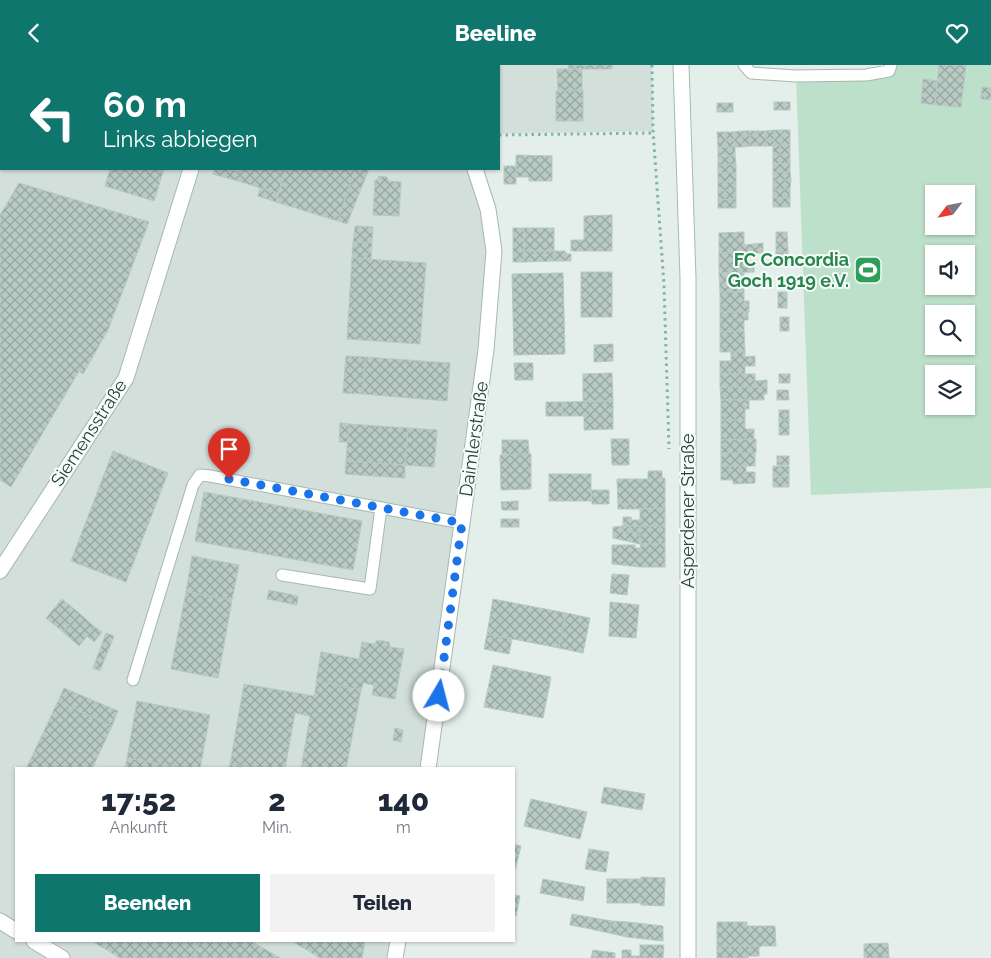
<!DOCTYPE html>
<html lang="de">
<head>
<meta charset="utf-8">
<style>
  :root { --surface:#fff; --page:#f2f2f3; --text:#1f2937; --muted:#747a83; --accent:#0f766e }
  body { margin:0; font-family:Raleway,sans-serif; background:var(--page); color:var(--text); height:100vh; display:flex; flex-direction:column; font-size:19px; white-space:nowrap }
  * { box-sizing:border-box; margin:0 }
  p { font-size:16px; color:var(--muted) }
  .icon { flex:none; width:28px; height:28px; fill:none; stroke:currentColor; stroke-width:2; stroke-linecap:round; stroke-linejoin:round }
  .map { position:relative; flex:1; overflow:hidden }
  .panel { position:absolute; left:15px; top:702px; width:500px; height:175px; display:flex; flex-direction:column; background:var(--surface); border-radius:0px; box-shadow:0 1px 4px #0004 }
  .panel>* { flex:none }
  .banner { position:absolute; left:0px; top:0px; width:500px; height:105px; box-shadow:0 1px 4px #0004; background:#0f766e; color:#fff; overflow:hidden }
  .needle { width:32px; rotate:238deg }
  .fabs { position:absolute; left:925px; top:120px; display:grid; gap:10px }
  .fabs a { display:grid; place-items:center; width:50px; height:50px; border-radius:0px; background:var(--surface); box-shadow:0 1px 4px #0004; font-size:25px }
  .pin { position:absolute; display:grid; place-items:center; width:42px; height:42px; color:#fff; margin:-51px -21px; border-radius:50% 50% 50% 0; rotate:-45deg; box-shadow:0 0 5px #0007 }
  .pin .icon { rotate:45deg }
  .me { position:absolute; width:55px; margin:-28px; rotate:8deg; stroke-linejoin:round; filter:drop-shadow(0 0 4px #0008) }
  .turn { display:flex; align-items:center; gap:18px; height:105px; padding:0 20px; font-size:22px }
  .turn .icon { width:65px; height:65px; stroke-width:2.5 }
  .turn b { display:block; font-size:35px; line-height:42px }
  .eta { display:flex; justify-content:space-evenly; align-items:center; height:85px; text-align:center }
  .eta b { font-size:30px; font-weight:800; line-height:35px }
  .action { display:flex; gap:10px; margin-top:auto; padding:10px 20px }
  .action a { flex:1; height:58px; border-radius:0px; background:var(--accent); color:#fff; font-size:20px; font-weight:800; line-height:58px; text-align:center }
  .action a+a { background:var(--page); color:var(--text) }
  header { display:flex; justify-content:space-between; align-items:center; height:65px; padding:0 20px; background:var(--accent); color:#fff; font-size:22px; font-weight:800 }
  .map>svg:first-child { display:block }
</style>
</head>
<body>
<header><svg class="icon" aria-label="back" viewBox="0 0 24 24"><path d="M15 5l-7 7 7 7"/></svg>Beeline<svg class="icon" aria-label="heart" viewBox="0 0 24 24"><path d="M12 20l-8-8c-3-5 5-10 8-4 3-6 11-1 8 4z"/></svg></header>
<div class="map">
<svg width="991" height="893" viewBox="0 0 991 893">
  <defs>
    <pattern id="building-cross-hatch" width="8" height="8" patternUnits="userSpaceOnUse" patternTransform="scale(1.25)"><rect width="8" height="8" fill="#b9cac4"/><path d="M0 0l8 8M0 8l8-8" fill="none" stroke="#96a6a0"/></pattern>
  </defs>
  <rect width="100%" height="100%" fill="#e4efeb"/>
  <!-- built -->
  <path fill="#d2dfda" d="M0,0H652L653,66L499,69V1H1V104H475L494,186L428,704H16V876H398L395,893H0Z"/>
  <!-- park -->
  <path fill="#bde0ca" fill-rule="evenodd" d="M891,0H991V423L811,430L796,11L869,10ZM934,129H966V161H934ZM934,189H966V221H934ZM934,249H966V281H934ZM934,309H966V341H934Z"/>
  <!-- building -->
  <g fill="url(#building-cross-hatch)" stroke="#b6c9c3">
    <path d="M0,0H34L1,1L0,28Z"/>
    <path d="M352,0H447V1Z"/>
    <path d="M568,0H612V4H569Z"/>
    <path d="M939,0H966L961,42L935,40Z"/>
    <path d="M557,4H582V25L558,26Z"/>
    <path d="M923,14L937,16L935,40L921,38Z"/>
    <path d="M982,22L991,23V35L981,34Z"/>
    <path d="M583,25V56H556V26Z"/>
    <rect x="774" y="37" width="16" height="8"/>
    <rect x="717" y="38" width="16" height="9"/>
    <path d="M774,65H782V80L774,81Z"/>
    <path d="M774,65V81H766V66Z"/>
    <rect x="782" y="65" width="8" height="15"/>
    <path d="M742,66H750V81L742,82Z"/>
    <path d="M742,66V82H734V67Z"/>
    <rect x="750" y="66" width="8" height="15"/>
    <rect x="758" y="66" width="8" height="15"/>
    <path d="M717,67H726V82H718Z"/>
    <rect x="726" y="67" width="8" height="15"/>
    <path d="M790,80V89L773,90V81Z"/>
    <rect x="718" y="82" width="17" height="9"/>
    <path d="M790,89V98L773,99V90Z"/>
    <path d="M516,90L552,91V116H529V112H516Z"/>
    <path d="M718,91H735L736,99L718,100Z"/>
    <path d="M790,98V107H773V99Z"/>
    <path d="M736,99V108H718V100Z"/>
    <rect x="504" y="101" width="12" height="18"/>
    <path d="M110,104H164L154,136L105,121Z"/>
    <path d="M215,104H228L237,106L234,115L213,109Z"/>
    <path d="M237,104H281L285,105L278,128L234,115Z"/>
    <path d="M286,104H355L338,156L276,137Z"/>
    <path d="M355,104H369L347,159L338,156Z"/>
    <path d="M773,107H790L791,115L773,116Z"/>
    <rect x="718" y="108" width="18" height="9"/>
    <path d="M379,111L387,112L388,116L401,117L399,151L373,150L375,115H377Z"/>
    <path d="M791,115L790,124L773,125V116Z"/>
    <path d="M718,117H736V125L718,126Z"/>
    <path d="M19,118L149,157L108,265L83,309L79,306L11,422L0,415V150Z"/>
    <path d="M260,123L278,128L276,137L258,131Z"/>
    <path d="M790,124V133H773V125Z"/>
    <path d="M736,125V134L718,135V126Z"/>
    <rect x="773" y="133" width="17" height="9"/>
    <path d="M736,134V143H718V135Z"/>
    <path d="M612,150V186H571V175H584V151Z"/>
    <path d="M355,161L373,162L372,178L353,177Z"/>
    <rect x="513" y="163" width="11" height="34"/>
    <rect x="524" y="163" width="30" height="23"/>
    <path d="M744,167V180L763,178V188H719V168Z"/>
    <path d="M776,167H787L788,187H776Z"/>
    <path d="M353,177L372,178L371,194L352,193Z"/>
    <path d="M524,186H554V196L524,197Z"/>
    <path d="M554,186H565L567,189H571V196H554Z"/>
    <rect x="776" y="187" width="12" height="10"/>
    <path d="M719,188H743L744,197H754V207L719,208Z"/>
    <path d="M352,193L426,198L420,279L347,274Z"/>
    <rect x="581" y="207" width="31" height="45"/>
    <path d="M563,208L565,289L514,290L512,209Z"/>
    <path d="M719,208H744V227H720Z"/>
    <path d="M720,227H744V236H749V247H720Z"/>
    <rect x="778" y="227" width="9" height="16"/>
    <path d="M720,247H748V255H744V266L720,267Z"/>
    <rect x="780" y="252" width="9" height="14"/>
    <path d="M744,266L745,287H720V267Z"/>
    <path d="M613,279V296L594,297V280Z"/>
    <path d="M731,287H745V292L755,291V301H745V309H720V296H731Z"/>
    <path d="M346,291L365,292L363,329L343,328Z"/>
    <path d="M365,292L450,298L447,336L363,329Z"/>
    <path d="M514,298H533V315H515Z"/>
    <path d="M612,308L613,336H583V309Z"/>
    <path d="M720,309H755V316L767,315V322H720Z"/>
    <rect x="779" y="309" width="11" height="9"/>
    <path d="M720,322H767V329H764V335H721Z"/>
    <path d="M777,325H788L789,335H777Z"/>
    <path d="M721,335H749V344H745V355H721Z"/>
    <path d="M613,336V364L584,365V351H562V337Z"/>
    <rect x="546" y="337" width="16" height="14"/>
    <rect x="779" y="345" width="10" height="10"/>
    <path d="M721,355H745V364H754V375H721Z"/>
    <rect x="779" y="355" width="10" height="15"/>
    <path d="M340,358L350,359L348,377H339Z"/>
    <path d="M349,359L408,363L405,400L346,396Z"/>
    <path d="M408,363L437,365L434,402L405,400Z"/>
    <path d="M611,374H629V400H612Z"/>
    <path d="M754,374H756V388H721V375Z"/>
    <path d="M502,375H528L529,389L502,390Z"/>
    <path d="M113,386L168,408L126,517L71,496Z"/>
    <rect x="721" y="388" width="34" height="13"/>
    <path d="M531,389V424L501,425L500,390Z"/>
    <rect x="777" y="391" width="12" height="9"/>
    <path d="M346,396L405,400V413L345,409Z"/>
    <path d="M721,401H746V407H755V418L733,419V415H721Z"/>
    <path d="M773,401H789V411L773,412Z"/>
    <path d="M648,406H662V413H665V443L635,444V439H618L617,414H648Z"/>
    <rect x="549" y="409" width="42" height="27"/>
    <path d="M789,411V422H773V412Z"/>
    <path d="M591,425H609V439H592Z"/>
    <path d="M204,427L362,456L353,505L195,476Z"/>
    <path d="M518,436V445H502L501,437Z"/>
    <rect x="618" y="439" width="17" height="5"/>
    <path d="M665,443V461H623V452H631L632,455H640V444Z"/>
    <rect x="501" y="454" width="18" height="8"/>
    <path d="M623,461V467H640V479L613,473V462Z"/>
    <path d="M623,461H665V479H640V467H623Z"/>
    <path d="M640,479H665V502H640L612,499V480H635V483H641Z"/>
    <path d="M192,491L239,500L232,535L186,527Z"/>
    <path d="M612,509L629,510L627,530L610,528Z"/>
    <path d="M269,525L298,531L297,540L267,534Z"/>
    <path d="M186,527L232,535L218,613L171,604Z"/>
    <path d="M62,534L79,548L63,567L46,553Z"/>
    <path d="M493,534L566,548L559,583L487,569Z"/>
    <path d="M610,537L639,540L636,573L609,571Z"/>
    <path d="M79,548L95,562L79,581L63,567Z"/>
    <path d="M566,548L590,553L583,588L559,583Z"/>
    <path d="M95,562L102,567L94,577L87,571Z"/>
    <path d="M106,568L114,571L100,606L93,603Z"/>
    <path d="M487,569L512,574L509,589L484,584Z"/>
    <path d="M377,575L389,577L390,582L404,584L395,634L372,630L374,620L363,618L361,626L316,617L321,587L359,594L362,577L375,579Z"/>
    <path d="M493,600L551,612L543,653L484,642Z"/>
    <path d="M317,616L361,625L346,704H301L310,651L295,648L285,704H259L230,699L244,619L314,631Z"/>
    <path d="M64,623L118,646L112,661L58,636Z"/>
    <path d="M58,636L112,661L92,704H26Z"/>
    <path d="M137,636L210,650L200,704H187L127,693Z"/>
    <path d="M395,663L403,665L401,677L393,675Z"/>
    <path d="M127,693L187,704H125Z"/>
    <path d="M230,699L250,702L249,704H229Z"/>
    <path d="M604,722L645,729L642,745L601,738Z"/>
    <path d="M531,734L587,747L580,774L524,761Z"/>
    <path d="M514,779L521,781L514,809Z"/>
    <path d="M589,784L609,787L606,807L585,804Z"/>
    <path d="M641,812L665,813L664,841L641,840V838H607V814H641Z"/>
    <path d="M543,814L585,822L583,836L540,828Z"/>
    <path d="M514,830L520,831L516,851L514,850Z"/>
    <path d="M572,849L589,852L586,863L570,860Z"/>
    <path d="M589,852L611,856L609,868L586,863Z"/>
    <path d="M611,856L628,857L627,872L609,868Z"/>
    <path d="M628,857L663,861V876L627,872Z"/>
    <path d="M717,857H747V861H775L776,881H717Z"/>
    <path d="M92,876H201L191,893H120Z"/>
    <path d="M201,876H251L280,893H191Z"/>
    <path d="M292,876H365L362,893H320Z"/>
    <path d="M888,878L889,893H864V879Z"/>
    <path d="M640,880H664L663,893H622V885H631V891H640Z"/>
    <path d="M717,881H760L761,882H759V891H748V893H717Z"/>
    <path d="M593,885L615,888V893H591Z"/>
  </g>
  <g fill="none" stroke-linecap="round" stroke-linejoin="round">
    <!-- service casing -->
    <g stroke="#a6b8b3" stroke-width="13">
      <g id="service">
        <path d="M744,0L751,8L796,11L866,10L889,6L891,0"/>
        <path d="M305,1V0"/>
        <path d="M282,510L370,524L381,443"/>
        <path d="M133,615L193,420L200,410L210,411L462,458"/>
      </g>
    </g>
    <!-- minor casing -->
    <g stroke="#a6b8b3" stroke-width="17">
      <g id="minor">
        <path d="M274,0L279,1"/>
        <path d="M223,1V0"/>
        <path d="M0,506L126,313L191,104"/>
        <path d="M428,704L486,285L494,186L488,144L475,104"/>
        <path d="M0,856L16,866"/>
        <path d="M34,876L62,893"/>
        <path d="M395,893L398,876"/>
      </g>
    </g>
    <!-- secondary casing -->
    <g stroke="#a2bbb4" stroke-width="17">
      <path id="secondary" d="M681,0L688,213V893"/>
    </g>
    <!-- path -->
    <g stroke="#83b4a9" stroke-width="3" stroke-dasharray="2.5 4" stroke-linecap="butt">
      <path d="M652,0L653,66L664,220L669,384"/>
      <path d="M499,70L654,68"/>
    </g>
    <!-- service -->
    <use href="#service" stroke="#fff" stroke-width="11"/>
    <!-- minor -->
    <use href="#minor" stroke="#fff" stroke-width="15"/>
    <!-- secondary -->
    <use href="#secondary" stroke="#fff" stroke-width="15"/>
  </g>
  <g fill="none" stroke-linecap="round" stroke-linejoin="round">
    <!-- route -->
    <path stroke="#1a73e8" stroke-width="9" stroke-dasharray="0 16.2" d="M229,414L462,458L439,631"/>
  </g>
  <!-- icons -->
  <defs>
    <g id="stadium-square" transform="scale(1.4375)"><rect x="-9" y="-9" width="18" height="18" rx="4" fill="#2e9e5b" stroke="#f6faf8"/><path d="M0-5a6.5 5 0 1 0 0 10a6.5 5 0 1 0 0-10ZM-3.5-1.8h7v3.6h-7Z" fill="#fff"/></g>
  </defs>
  <g fill-rule="evenodd">
    <use href="#stadium-square" x="868" y="205"/>
  </g>
  <g text-anchor="middle" stroke-width="4" stroke-linejoin="round" paint-order="stroke">
    <!-- leisure labels -->
    <g font-size="18" font-weight="bold" fill="#27864d" stroke="#f6faf8" text-anchor="end">
      <text x="849" y="201">FC Concordia<tspan x="849" dy="21">Goch 1919 e.V.</tspan></text>
    </g>
    <!-- street labels -->
    <g font-size="18" fill="#22423c" stroke="#f6faf8">
      <text transform="translate(89 368) rotate(-57)" y="6">Siemensstraße</text>
      <text transform="translate(474 374) rotate(-82)" y="6">Daimlerstraße</text>
      <text transform="translate(688 446) rotate(-90)" y="6">Asperdener Straße</text>
    </g>
  </g>
</svg>
<div class="fabs">
<a><svg class="needle" viewBox="-14 -14 28 28"><path d="M0-13l5 13h-10z" fill="#e53935"/><path d="M0 13l5-13h-10z" fill="#747a83"/></svg></a>
<a><svg class="icon" aria-label="sound" viewBox="0 0 24 24"><path d="M4 9h4l5-4v14l-5-4H4zM17 9q2 3 0 6"/></svg></a>
<a><svg class="icon" aria-label="search" viewBox="0 0 24 24"><circle cx="10" cy="10" r="6"/><path d="M15 15l6 6"/></svg></a>
<a><svg class="icon" aria-label="layers" viewBox="0 0 24 24"><path d="M12 4l9 5-9 5-9-5zM3 14l9 5 9-5"/></svg></a>
</div>
<div class="pin" style="left:229px;top:414px;background:#d93025"><svg class="icon" aria-label="arrive" viewBox="0 0 24 24"><path d="M6 21V4h12l-3 4 3 4H6"/></svg></div>
<svg class="me" style="left:439px;top:631px" viewBox="-20 -20 40 40"><circle r="19" fill="#fff"/><path d="M0-13L10 11 0 6-10 11z" fill="#1a73e8"/></svg>
<div class="banner">
<div class="turn"><svg class="icon" aria-label="left" viewBox="0 0 24 24"><path d="M17 20v-9H6M10 6l-5 5 5 5"/></svg><div><b>60 m</b>Links abbiegen</div></div>
</div>
<section class="panel">
<div class="eta">
<div><b>17:52</b><p>Ankunft</p></div>
<div><b>2</b><p>Min.</p></div>
<div><b>140</b><p>m</p></div>
</div>
<div class="action"><a>Beenden</a><a>Teilen</a></div>
</section>
</div>
</body>
</html>
